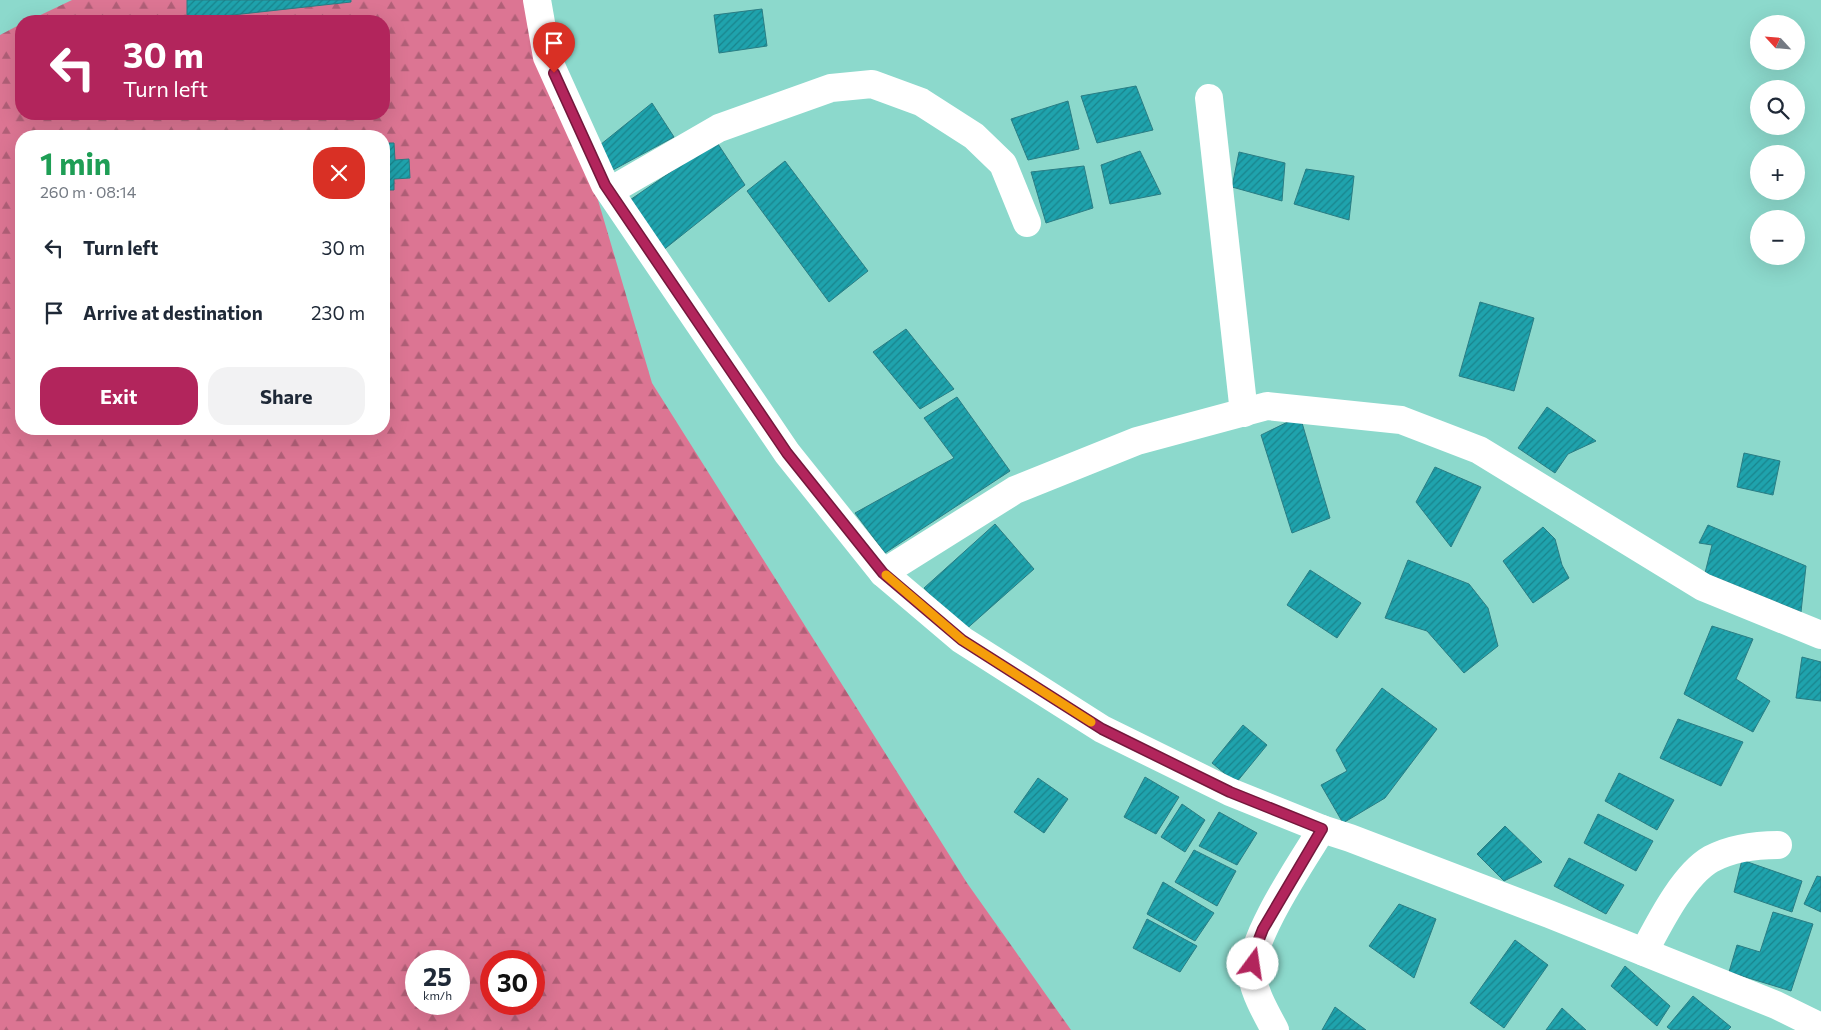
<!DOCTYPE html>
<html lang="en">
<head>
<meta charset="utf-8">
<style>
  :root { --surface:#fff; --page:#f2f2f3; --text:#1f2937; --muted:#747a83; --accent:#b2255c }
  body { margin:0; font-family:Commissioner,sans-serif; background:var(--page); color:var(--text); height:100vh; display:flex; flex-direction:column; font-size:19px; white-space:nowrap }
  * { box-sizing:border-box; margin:0 }
  p { font-size:16px; color:var(--muted) }
  .icon { flex:none; width:28px; height:28px; fill:none; stroke:currentColor; stroke-width:2; stroke-linecap:round; stroke-linejoin:round }
  .map { position:relative; flex:1; overflow:hidden }
  .drawer { position:absolute; left:15px; top:130px; width:375px; height:305px; display:flex; flex-direction:column; background:var(--surface); border-radius:20px; box-shadow:0 5px 20px #0002 }
  .drawer>* { flex:none }
  .hud { position:absolute; left:15px; top:15px; width:375px; height:105px; border-radius:20px; box-shadow:0 5px 20px #0002; background:#b2255c; color:#fff; overflow:hidden }
  .needle { width:32px; rotate:296deg }
  .fabs { position:absolute; left:1750px; top:15px; display:grid; gap:10px }
  .fabs a { display:grid; place-items:center; width:55px; height:55px; border-radius:50%; background:var(--surface); box-shadow:0 5px 20px #0002; font-size:25px }
  .speed { position:absolute; left:405px; top:950px; display:flex; gap:10px; font-size:25px; font-weight:700; text-align:center }
  .speed>* { display:grid; place-content:center; width:65px; height:65px; border-radius:50%; background:var(--surface); box-shadow:0 5px 20px #0002; line-height:1 }
  .speed small { font-size:12px; font-weight:400 }
  .speed .limit { border:8px solid #d22; background:#fff; color:#111 }
  .pin { position:absolute; display:grid; place-items:center; width:42px; height:42px; color:#fff; margin:-51px -21px; border-radius:50% 50% 50% 0; rotate:-45deg; box-shadow:0 0 5px #0007 }
  .pin .icon { rotate:45deg }
  .me { position:absolute; width:55px; margin:-28px; rotate:14deg; stroke-linejoin:round; filter:drop-shadow(0 0 4px #0008) }
  .turn { display:flex; align-items:center; gap:18px; height:105px; padding:0 25px; font-size:22px }
  .turn .icon { width:65px; height:65px; stroke-width:2.5 }
  .turn b { display:block; font-size:35px; line-height:42px }
  .round { display:grid; place-items:center; flex:none; width:52px; height:52px; border-radius:20px; background:var(--page) }
  .summary { display:flex; align-items:center; justify-content:space-between; height:85px; padding:0 25px }
  h1 { font-size:30px; font-weight:700; line-height:38px; color:#1e9e55 }
  .button { display:flex; gap:10px; margin-top:auto; padding:10px 25px }
  .button a { flex:1; height:58px; border-radius:20px; background:var(--accent); color:#fff; font-size:20px; font-weight:700; line-height:58px; text-align:center }
  .button a+a { background:var(--page); color:var(--text) }
  ul { padding:0; list-style:none }
  li { display:flex; align-items:center; gap:15px; height:65px; padding:0 25px }
  li div { flex:1 }
  li b { display:block; font-size:19px }
  li em { font-style:normal }
  .map>svg:first-child { display:block }
</style>
</head>
<body>
<div class="map">
<svg width="1821" height="1030" viewBox="0 0 1821 1030">
  <defs>
    <pattern id="forest-firs" width="22" height="20" patternUnits="userSpaceOnUse" patternTransform="scale(1.25)"><rect width="22" height="20" fill="#dc7593"/><path d="M5 1l3.5 6h-7zM16 11l3.5 6h-7z" fill="#b05f77"/></pattern>
    <pattern id="building-hatch" width="6" height="6" patternUnits="userSpaceOnUse" patternTransform="scale(1.25)"><rect width="6" height="6" fill="#1fa3ad"/><path d="M-1 1l2-2M0 6l6-6M5 7l2-2" fill="none" stroke="#19848c"/></pattern>
  </defs>
  <rect width="100%" height="100%" fill="#8cd9cc"/>
  <!-- forest -->
  <path fill="url(#forest-firs)" fill-rule="evenodd" d="M72,0H539L652,383L967,883L1071,1030H0V35L21,24V114H384V21H28ZM21,136H384V429H21ZM416,961H459V1004H416ZM491,961H534V1004H491Z"/>
  <!-- building -->
  <g fill="url(#building-hatch)" stroke="#2a7d84">
    <path d="M187,0H351V2L187,20Z"/>
    <path d="M762,9L767,46L719,53L714,15Z"/>
    <path d="M1136,86L1153,130L1097,143L1081,96Z"/>
    <path d="M1068,101L1079,149L1028,160L1011,119Z"/>
    <path d="M652,103L674,137L611,171L600,145Z"/>
    <path d="M716,141L745,185L662,251L627,202Z"/>
    <path d="M384,143H394L395,160L409,159L410,178L394,179V190H384Z"/>
    <path d="M1140,151L1161,194L1110,204L1101,165Z"/>
    <path d="M1239,152L1285,163L1282,201L1232,187Z"/>
    <path d="M785,161L868,271L829,302L747,191Z"/>
    <path d="M1084,166L1093,208L1046,223L1031,172Z"/>
    <path d="M1306,169L1354,176L1349,220L1294,204Z"/>
    <path d="M1480,302L1534,318L1514,391L1459,376Z"/>
    <path d="M906,329L954,389L920,409L873,352Z"/>
    <path d="M957,397L1010,471L885,553L855,513L954,458L924,418Z"/>
    <path d="M1547,407L1596,441L1568,454L1555,473L1518,448Z"/>
    <path d="M1300,416L1330,518L1292,533L1261,435Z"/>
    <path d="M1744,453L1780,461L1773,495L1737,487Z"/>
    <path d="M1435,467L1481,487L1451,547L1416,502Z"/>
    <path d="M995,524L1034,569L963,632L924,588Z"/>
    <path d="M1708,525L1806,566L1801,612L1705,573L1712,545L1699,543Z"/>
    <path d="M1543,527L1555,539L1562,565L1569,578L1533,603L1503,561Z"/>
    <path d="M1408,560L1469,584L1488,608L1498,646L1464,673L1427,631L1385,618Z"/>
    <path d="M1310,570L1361,603L1337,638L1287,605Z"/>
    <path d="M1712,626L1753,639L1736,679L1770,701L1753,732L1684,694Z"/>
    <path d="M1802,657L1821,662V701L1796,698Z"/>
    <path d="M1382,688L1437,729L1385,798L1343,823L1321,785L1347,771L1336,750Z"/>
    <path d="M1678,719L1743,742L1721,786L1660,758Z"/>
    <path d="M1243,725L1267,745L1236,783L1212,763Z"/>
    <path d="M1619,773L1674,800L1657,830L1605,801Z"/>
    <path d="M1145,777L1179,797L1156,834L1124,817Z"/>
    <path d="M1038,778L1068,799L1044,833L1014,812Z"/>
    <path d="M1182,804L1205,820L1185,852L1161,837Z"/>
    <path d="M1219,812L1257,833L1237,865L1199,846Z"/>
    <path d="M1598,814L1653,841L1636,871L1584,843Z"/>
    <path d="M1505,826L1542,862L1504,881L1477,854Z"/>
    <path d="M1194,850L1236,871L1217,906L1175,882Z"/>
    <path d="M1569,858L1624,885L1606,914L1554,886Z"/>
    <path d="M1742,860L1802,881L1792,912L1734,892Z"/>
    <path d="M1817,876L1821,877V912L1804,904Z"/>
    <path d="M1163,882L1214,913L1195,941L1147,914Z"/>
    <path d="M1399,904L1436,919L1414,978L1369,946Z"/>
    <path d="M1773,912L1813,924L1791,991L1729,972L1737,945L1760,952Z"/>
    <path d="M1147,919L1197,946L1180,972L1133,948Z"/>
    <path d="M1515,940L1548,965L1504,1028L1470,1003Z"/>
    <path d="M1625,966L1670,1006L1657,1026L1611,986Z"/>
    <path d="M1693,996L1731,1027L1728,1030H1671L1667,1027Z"/>
    <path d="M1335,1007L1366,1030H1322Z"/>
    <path d="M1562,1008L1586,1030H1546Z"/>
  </g>
  <g fill="none" stroke-linecap="round" stroke-linejoin="round">
    <!-- minor -->
    <g stroke="#fff" stroke-width="28">
      <path d="M537,0L547,57L605,185L787,453L883,573L962,640L1102,729L1230,792L1322,829L1350,838L1549,914L1776,1005L1821,1027"/>
      <path d="M1209,98L1244,413"/>
      <path d="M610,191L719,128L831,88L872,84L921,102L974,136L1003,164L1027,223"/>
      <path d="M883,573L1015,490L1137,441L1267,406L1401,420L1479,450L1703,587L1821,635"/>
      <path d="M1644,952C1659,924 1683,875 1711,859C1732,848 1755,845 1778,845"/>
      <path d="M1275,1030C1266,1013 1256,996 1252,977C1246,943 1303,860 1322,829"/>
    </g>
  </g>
  <g fill="none" stroke-linecap="round" stroke-linejoin="round">
    <!-- route casing -->
    <g stroke="#74183c" stroke-width="12">
      <path id="route" d="M554,73L605,185L787,453L883,573L962,640L1102,729L1230,792L1322,829L1263,929L1254,952L1253,964"/>
    </g>
    <!-- route -->
    <use href="#route" stroke="#b2255c" stroke-width="9"/>
    <!-- slow -->
    <path stroke="#f59e0b" stroke-width="9" d="M886,575L962,640L1091,722"/>
  </g>
</svg>
<div class="fabs">
<a><svg class="needle" viewBox="-14 -14 28 28"><path d="M0-13l5 13h-10z" fill="#e53935"/><path d="M0 13l5-13h-10z" fill="#747a83"/></svg></a>
<a><svg class="icon" aria-label="search" viewBox="0 0 24 24"><circle cx="10" cy="10" r="6"/><path d="M15 15l6 6"/></svg></a>
<a>+</a>
<a>−</a>
</div>
<div class="speed"><div>25<small>km/h</small></div><div class="limit">30</div></div>
<div class="pin" style="left:554px;top:73px;background:#d93025"><svg class="icon" aria-label="arrive" viewBox="0 0 24 24"><path d="M6 21V4h12l-3 4 3 4H6"/></svg></div>
<svg class="me" style="left:1253px;top:964px" viewBox="-20 -20 40 40"><circle r="19" fill="#fff"/><path d="M0-13L10 11 0 6-10 11z" fill="#b2255c"/></svg>
<div class="hud">
<div class="turn"><svg class="icon" aria-label="left" viewBox="0 0 24 24"><path d="M17 20v-9H6M10 6l-5 5 5 5"/></svg><div><b>30 m</b>Turn left</div></div>
</div>
<section class="drawer">
<div class="summary"><div><h1>1 min</h1><p>260 m · 08:14</p></div><a class="round" style="background:#d93025;color:#fff"><svg class="icon" aria-label="close" viewBox="0 0 24 24"><path d="M6 6l12 12M18 6L6 18"/></svg></a></div>
<ul>
<li><svg class="icon" aria-label="left" viewBox="0 0 24 24"><path d="M17 20v-9H6M10 6l-5 5 5 5"/></svg><div><b>Turn left</b></div><em>30 m</em></li>
<li><svg class="icon" aria-label="arrive" viewBox="0 0 24 24"><path d="M6 21V4h12l-3 4 3 4H6"/></svg><div><b>Arrive at destination</b></div><em>230 m</em></li>
</ul>
<div class="button"><a>Exit</a><a>Share</a></div>
</section>
</div>
</body>
</html>
